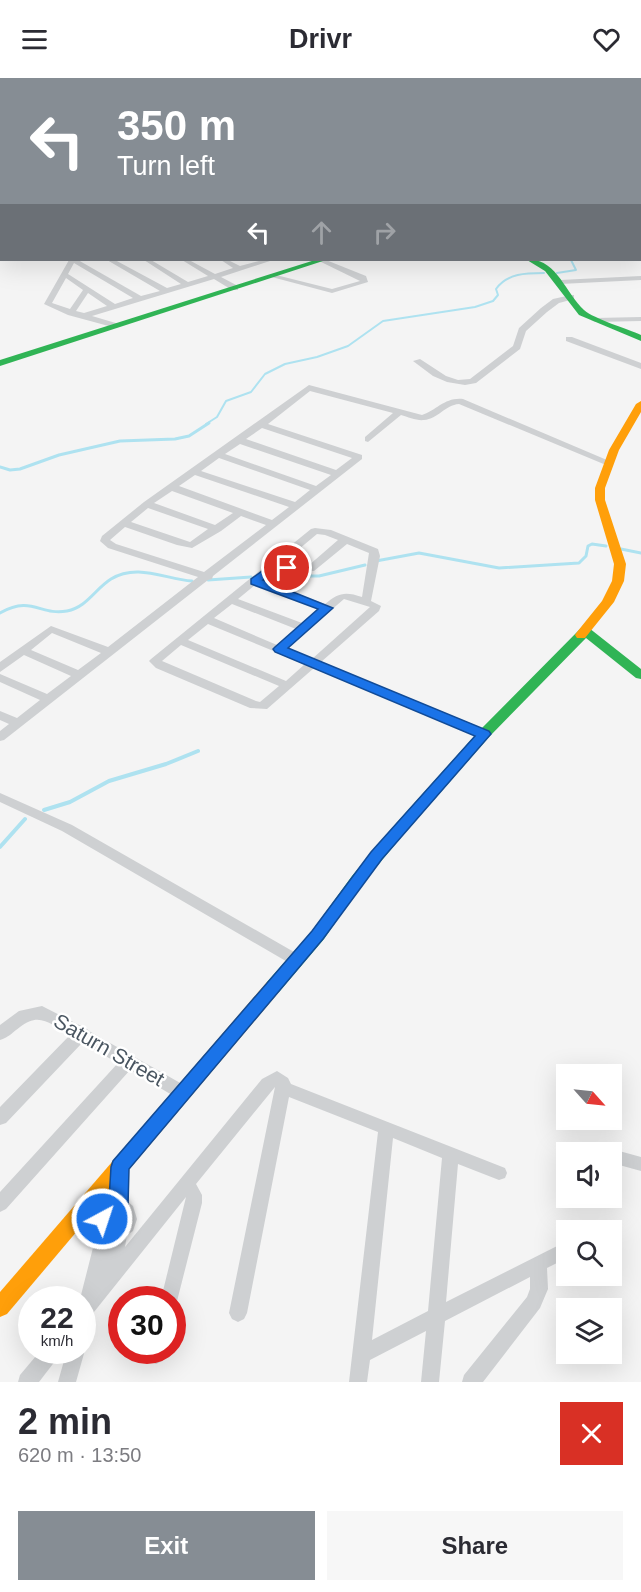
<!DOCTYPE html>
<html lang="en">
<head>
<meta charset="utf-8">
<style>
  :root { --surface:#fff; --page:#f7f7f7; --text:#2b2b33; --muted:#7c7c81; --accent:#868d94 }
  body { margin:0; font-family:Helvetica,sans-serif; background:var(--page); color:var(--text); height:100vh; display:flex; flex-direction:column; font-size:22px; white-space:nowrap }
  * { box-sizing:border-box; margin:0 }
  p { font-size:20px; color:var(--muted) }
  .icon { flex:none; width:33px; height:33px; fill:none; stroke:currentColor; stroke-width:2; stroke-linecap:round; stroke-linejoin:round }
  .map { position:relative; height:1304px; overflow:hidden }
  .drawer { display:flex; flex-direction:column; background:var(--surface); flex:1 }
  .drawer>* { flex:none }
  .top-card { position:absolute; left:0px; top:0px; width:642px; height:183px; box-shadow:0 6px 24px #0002; background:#868d94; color:#fff; overflow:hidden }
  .needle { width:39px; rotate:117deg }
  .tools { position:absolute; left:556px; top:986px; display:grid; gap:12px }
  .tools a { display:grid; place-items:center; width:66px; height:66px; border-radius:0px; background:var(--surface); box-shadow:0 6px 24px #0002; font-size:30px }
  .speed { position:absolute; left:18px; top:1208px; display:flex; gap:12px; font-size:30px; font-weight:700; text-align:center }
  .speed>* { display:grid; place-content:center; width:78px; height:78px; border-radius:50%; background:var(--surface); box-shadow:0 6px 24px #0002; line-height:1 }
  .speed small { font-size:15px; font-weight:400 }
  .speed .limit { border:9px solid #d22; background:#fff; color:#111 }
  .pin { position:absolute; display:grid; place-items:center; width:51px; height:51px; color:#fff; margin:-26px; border:3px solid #fff; border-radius:50%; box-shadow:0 2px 6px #0007 }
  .me { position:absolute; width:66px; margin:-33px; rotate:40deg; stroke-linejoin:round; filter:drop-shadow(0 0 4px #0008) }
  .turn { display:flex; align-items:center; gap:21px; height:126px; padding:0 18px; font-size:27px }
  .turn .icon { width:78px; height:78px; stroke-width:2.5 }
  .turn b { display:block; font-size:42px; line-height:51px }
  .lanes { display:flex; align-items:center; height:57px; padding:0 18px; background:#0003; justify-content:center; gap:30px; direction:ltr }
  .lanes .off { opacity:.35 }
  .round { display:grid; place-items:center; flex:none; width:63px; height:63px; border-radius:0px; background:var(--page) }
  .overview { display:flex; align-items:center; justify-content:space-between; height:102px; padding:0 18px }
  h1 { font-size:36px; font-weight:700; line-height:45px }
  .button { display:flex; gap:12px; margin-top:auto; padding:12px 18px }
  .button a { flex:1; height:69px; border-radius:0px; background:var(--accent); color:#fff; font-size:24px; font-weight:700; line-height:69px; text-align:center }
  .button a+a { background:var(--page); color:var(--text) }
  header { display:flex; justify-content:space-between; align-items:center; height:78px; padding:0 18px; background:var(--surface); font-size:27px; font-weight:700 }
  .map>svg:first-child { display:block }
</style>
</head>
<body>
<header><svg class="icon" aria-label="menu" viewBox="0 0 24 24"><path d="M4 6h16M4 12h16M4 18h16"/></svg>Drivr<svg class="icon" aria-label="heart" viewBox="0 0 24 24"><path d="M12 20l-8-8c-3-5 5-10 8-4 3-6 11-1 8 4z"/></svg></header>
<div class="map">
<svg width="641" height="1304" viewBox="0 0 641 1304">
  <rect width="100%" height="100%" fill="#f4f4f4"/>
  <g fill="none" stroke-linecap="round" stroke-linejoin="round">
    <!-- stream-far2 -->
    <g stroke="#aee2f0" stroke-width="2">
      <path d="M275,2L281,0"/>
      <path d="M557,195L576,192L571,182"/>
      <path d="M206,346L217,339L226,323L251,314L265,296L285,286L317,279L348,268L383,243L475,229L493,223L498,217L496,211C507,195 527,195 544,195"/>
    </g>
    <!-- stream-far1 -->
    <g stroke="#aee2f0" stroke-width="3">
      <path d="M0,389L10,392L20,391L59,377L120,363L175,361L189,358L209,345"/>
      <path d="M621,471L641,475"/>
      <path d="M376,483L419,475L499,490L579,485L586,478L588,468L592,466L606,468"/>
      <path d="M268,498H319L365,487"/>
      <path d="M208,502L251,499"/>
      <path d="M0,535C32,517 40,538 67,533C87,529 95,511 111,501C137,485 165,501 192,503"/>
    </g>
    <!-- stream -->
    <g stroke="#aee2f0" stroke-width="4">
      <path d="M44,732L70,724L109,703L166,686L198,673"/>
      <path d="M0,769L25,741"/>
    </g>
    <!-- street -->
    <g fill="#ced0d2" fill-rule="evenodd">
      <rect x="4" y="0" width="6" height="2"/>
      <rect x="28" y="0" width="6" height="2"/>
      <path d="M552,0H558L559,2H553Z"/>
      <path d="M578,0H584L585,2H579Z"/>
      <path d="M607,0H613L614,2H608Z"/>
      <rect x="0" y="22" width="2" height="4"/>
      <rect x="640" y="32" width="1" height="4"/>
      <rect x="0" y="50" width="2" height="4"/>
      <path d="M2,58V62L0,63V59Z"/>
      <rect x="0" y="68" width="2" height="4"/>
      <rect x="640" y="105" width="1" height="4"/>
      <path d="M69,182H78L141,218L160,213L107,182H115L167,210L181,206L144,182H151L188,204L208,198L182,182H189L215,196L233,190L221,182H228L240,188L263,182H273L221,199L238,208V212H232L214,201L92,238L119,246L120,248L116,250L68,237L44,226ZM74,185L133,220L115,226L68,196ZM66,200L83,212L70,231L52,225ZM88,215L107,228L84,235L76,233Z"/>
      <path d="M317,182H326L366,198L368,204L332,215L268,198L272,196L332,211L360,203Z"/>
      <path d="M641,198V202L560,206L556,204L560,202Z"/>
      <path d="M571,217H574V221L559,225L547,234L526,253L520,271L476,305L465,307L447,304L433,298L413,283L420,281L446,298L458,302L470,301L513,268L519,250L541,230L553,221Z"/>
      <path d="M641,239V243L595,244L591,242L595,240Z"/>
      <path d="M566,259H572L641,285V291L566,263Z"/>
      <path d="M309,307L422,337C437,332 445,319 463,321L614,385L609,388L606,387L459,326C445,327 438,341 424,342C417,343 408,339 401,337L368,364L365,363V359L393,335L310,313L268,346L362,377V381L213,498L212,501L208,502L4,662L0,663V653L9,646L0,642V633L17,640L40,622L0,604V596L47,616L71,598L24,577L0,594V584L51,548L108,569L198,499L108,470L100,463L102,458L144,424ZM262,350L352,380L336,392L246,361ZM240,366L331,397L316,408L225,376ZM219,380L310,412L295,424L201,393ZM195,397L289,429L272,442L179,408ZM172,413L233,435L215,447L154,425ZM148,430L208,451L190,464L131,444ZM241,438L266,447L204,494L116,466L110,462L125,449L177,467L192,470L221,453ZM52,555L101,575L78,592L31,572Z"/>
      <path d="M315,450L331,452L378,471L380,478L371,523L381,528L379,533L321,584L488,653L490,656L488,659H480L314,590L267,631L250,630L156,590L149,583L151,581L311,451ZM317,456L325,457L338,462L308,488L281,486ZM347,466L369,475L362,519C345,513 338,515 325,526L261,502L274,491L314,493ZM255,507L319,531L302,545L238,521ZM344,521L370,529L312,581L287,570ZM232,526L296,551L277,567L214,540ZM208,546L305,586L286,603L188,562ZM181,567L279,608L260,624L256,623L162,583Z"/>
      <path d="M0,715L72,747L301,878L303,882L301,886L296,888L291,886L62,753L0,724Z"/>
      <path d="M42,928L87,951L89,953L189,1010L191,1015L189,1020L183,1022L177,1020L130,992L6,1131L0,1134V1114L118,985L82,965L6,1045L0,1047V1029L70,957C51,947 40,933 20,949C13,954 8,960 0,962V947L19,933Z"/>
      <path d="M277,993L288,1000L291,1006L505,1090L507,1095L505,1100L499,1102L458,1086L446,1224L567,1163V1180L547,1190L548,1211L540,1230L483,1304H462L464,1297L527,1219L530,1211V1199L445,1243L439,1304H421L426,1253L370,1282L367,1304H349L378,1054L289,1019L247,1235L244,1241L238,1244L232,1241L229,1235L275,1009L196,1106L202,1117V1125L176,1227L172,1229V1221H161L186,1119L94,1234L88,1253L82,1256V1221H80L98,1150L95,1136L101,1125L111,1120L112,1090L114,1085L120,1083L126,1085L128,1090L127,1123L133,1128L137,1141L133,1153L127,1157L125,1169L262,1001ZM393,1060L442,1080L428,1233L372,1262ZM115,1135H118L120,1140L119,1143L115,1145L112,1140Z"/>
      <path d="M612,1071L641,1079V1093L612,1085V1074H606Z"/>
      <path d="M82,1266L85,1272L76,1304H58L67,1272H82Z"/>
      <path d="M41,1272H62L59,1278L39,1304H18L20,1297Z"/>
      <path d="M148,1272H166L162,1283L156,1286L150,1283L147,1277Z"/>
    </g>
    <!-- fast -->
    <g fill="#30b455" fill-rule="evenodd">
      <path d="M2,30V35H0V31Z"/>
      <path d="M315,182H326L0,288V282Z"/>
      <path d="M527,182C556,179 566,216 584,232C594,241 628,251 641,257V263L579,237L545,193Z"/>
      <path d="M585,549L589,550L641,591V601L636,600L586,560L489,659L403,757L362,806L324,861L279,914L273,916L267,914L265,909L267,904L312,853L352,798L393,749L479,653L581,550Z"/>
    </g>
    <!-- slow -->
    <g fill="#ff9f0a" fill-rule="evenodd">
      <path d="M141,0L140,2H129Z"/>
      <path d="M641,323V334L619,372L605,410V422L626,486L624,503L614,524L585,560H577L575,557L577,554L602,523L612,503L614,486L595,422V410L609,372L636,326Z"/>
      <path d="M273,902L279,904L281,909L279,914L7,1236L0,1239V1214L267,904Z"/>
    </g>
    <!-- jam -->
    <path fill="#e5322d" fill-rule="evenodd" d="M456,0H463L464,2H457Z"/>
  </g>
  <!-- route -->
  <path fill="#1a73e8" stroke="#114b97" stroke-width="1.5" d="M273,485L291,487L293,490L287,493L276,492L263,502L333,530L288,570L489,653L491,656L382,781L323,861L129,1091L128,1128L125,1134L113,1139L109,1148L102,1150L95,1148L92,1141L99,1126L109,1122L111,1089L113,1083L312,853L371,774L475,658L275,574L273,571L275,569L318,531L251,506V501Z"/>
  <g text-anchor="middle" stroke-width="5" stroke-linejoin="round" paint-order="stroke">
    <!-- near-street labels -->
    <g font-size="21" fill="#4a5661" stroke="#fff">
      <text transform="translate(109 972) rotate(30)" y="7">Saturn Street</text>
    </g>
  </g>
</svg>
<div class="tools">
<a><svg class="needle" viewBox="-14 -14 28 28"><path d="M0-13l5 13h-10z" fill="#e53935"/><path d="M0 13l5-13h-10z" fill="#7c7c81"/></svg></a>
<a><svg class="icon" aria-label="sound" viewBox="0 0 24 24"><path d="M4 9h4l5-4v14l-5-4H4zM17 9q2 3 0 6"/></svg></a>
<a><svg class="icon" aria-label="search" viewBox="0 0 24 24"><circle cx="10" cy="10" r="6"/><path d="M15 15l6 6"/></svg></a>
<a><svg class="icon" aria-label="layers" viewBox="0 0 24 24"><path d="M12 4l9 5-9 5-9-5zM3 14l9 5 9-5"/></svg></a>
</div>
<div class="speed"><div>22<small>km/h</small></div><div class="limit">30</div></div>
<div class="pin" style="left:287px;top:490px;background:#d93025"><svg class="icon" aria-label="arrive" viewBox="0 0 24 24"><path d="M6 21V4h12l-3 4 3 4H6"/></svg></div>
<svg class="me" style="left:102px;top:1141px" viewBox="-20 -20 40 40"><circle r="17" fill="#1a73e8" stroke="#fff" stroke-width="3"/><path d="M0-11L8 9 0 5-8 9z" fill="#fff"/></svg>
<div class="top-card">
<div class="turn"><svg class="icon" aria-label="left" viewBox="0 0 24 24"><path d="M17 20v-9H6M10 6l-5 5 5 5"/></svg><div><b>350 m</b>Turn left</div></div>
<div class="lanes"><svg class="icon" aria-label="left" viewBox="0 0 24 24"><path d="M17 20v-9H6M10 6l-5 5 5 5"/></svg><svg class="icon off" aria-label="ahead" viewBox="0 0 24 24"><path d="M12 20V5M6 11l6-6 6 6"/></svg><svg class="icon off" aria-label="right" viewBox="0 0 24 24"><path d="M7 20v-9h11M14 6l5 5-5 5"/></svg></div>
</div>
</div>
<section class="drawer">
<div class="overview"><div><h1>2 min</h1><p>620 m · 13:50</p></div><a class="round" style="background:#d93025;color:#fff"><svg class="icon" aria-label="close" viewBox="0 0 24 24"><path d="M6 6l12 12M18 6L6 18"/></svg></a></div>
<div class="button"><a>Exit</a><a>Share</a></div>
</section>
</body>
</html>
